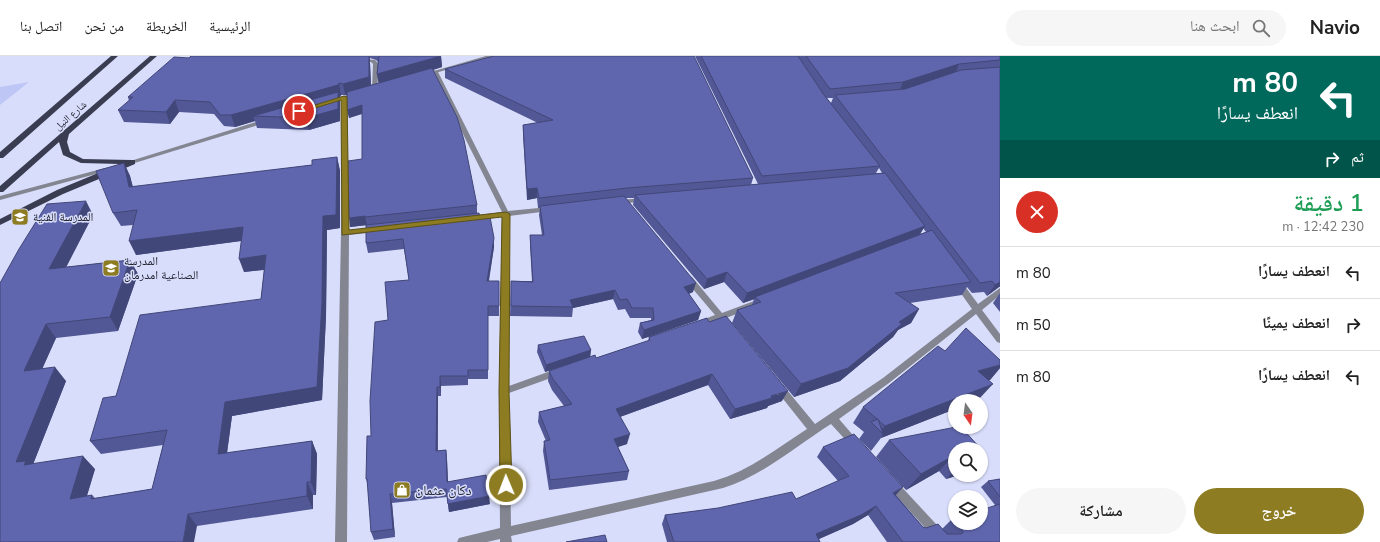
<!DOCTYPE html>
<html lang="ar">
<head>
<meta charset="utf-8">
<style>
  :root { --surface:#fff; --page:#f6f6f6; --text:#222; --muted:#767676; --line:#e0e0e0; --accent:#8d7c22 }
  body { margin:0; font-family:"Nunito Sans","Noto Naskh Arabic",sans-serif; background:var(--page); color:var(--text); direction:rtl; height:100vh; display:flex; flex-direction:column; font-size:15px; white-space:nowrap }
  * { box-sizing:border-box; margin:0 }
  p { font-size:13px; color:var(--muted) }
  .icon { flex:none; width:22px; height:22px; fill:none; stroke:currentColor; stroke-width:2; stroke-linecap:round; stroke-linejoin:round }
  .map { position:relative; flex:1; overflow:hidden; direction:ltr }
  .sheet { display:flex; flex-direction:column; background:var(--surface); width:380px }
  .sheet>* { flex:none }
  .hud { background:#00695c; color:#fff; overflow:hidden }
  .needle { width:26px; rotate:166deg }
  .tools { position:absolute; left:948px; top:338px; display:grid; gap:8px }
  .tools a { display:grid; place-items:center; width:40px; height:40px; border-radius:50%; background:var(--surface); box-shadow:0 1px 3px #0004; font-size:20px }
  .pin { position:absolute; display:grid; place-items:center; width:34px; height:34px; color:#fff; margin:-17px; border:2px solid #fff; border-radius:50%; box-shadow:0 1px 4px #0007 }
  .me { position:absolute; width:44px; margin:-22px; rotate:359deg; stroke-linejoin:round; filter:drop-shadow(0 0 3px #0008) }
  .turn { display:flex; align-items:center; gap:14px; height:84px; padding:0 16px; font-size:18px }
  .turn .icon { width:52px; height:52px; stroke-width:2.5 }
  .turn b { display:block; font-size:28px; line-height:34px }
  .then { display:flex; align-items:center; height:38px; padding:0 16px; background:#0003; gap:8px; font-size:15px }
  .round { display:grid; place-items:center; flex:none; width:42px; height:42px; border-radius:21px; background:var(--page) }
  .headline { display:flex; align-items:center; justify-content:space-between; height:68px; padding:0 16px }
  h1 { font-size:24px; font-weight:600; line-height:30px; color:#1e9e55 }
  .cta { display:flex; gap:8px; margin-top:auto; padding:8px 16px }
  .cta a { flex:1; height:46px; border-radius:24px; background:var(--accent); color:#fff; font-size:16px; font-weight:600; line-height:46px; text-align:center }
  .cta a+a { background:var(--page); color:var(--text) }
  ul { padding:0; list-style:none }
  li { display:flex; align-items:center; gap:12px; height:52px; padding:0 16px; border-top:1px solid var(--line) }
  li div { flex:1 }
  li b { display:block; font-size:15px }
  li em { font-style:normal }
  header { display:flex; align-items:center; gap:24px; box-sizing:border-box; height:56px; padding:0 20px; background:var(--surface); border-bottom:1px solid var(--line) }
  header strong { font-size:19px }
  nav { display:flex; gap:22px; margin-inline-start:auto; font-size:14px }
  .search { width:280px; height:36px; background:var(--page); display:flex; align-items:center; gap:10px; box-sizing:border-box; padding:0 14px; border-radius:22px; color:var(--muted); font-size:15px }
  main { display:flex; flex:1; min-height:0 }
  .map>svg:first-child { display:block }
</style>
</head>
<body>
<header>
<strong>Navio</strong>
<div class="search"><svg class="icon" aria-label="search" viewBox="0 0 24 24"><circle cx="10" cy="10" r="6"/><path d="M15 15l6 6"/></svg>ابحث هنا</div>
<nav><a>الرئيسية</a><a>الخريطة</a><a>من نحن</a><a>اتصل بنا</a></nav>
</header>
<main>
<section class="sheet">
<div class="hud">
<div class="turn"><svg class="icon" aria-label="left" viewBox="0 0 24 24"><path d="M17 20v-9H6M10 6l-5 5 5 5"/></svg><div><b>80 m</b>انعطف يسارًا</div></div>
<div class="then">ثم<svg class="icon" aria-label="right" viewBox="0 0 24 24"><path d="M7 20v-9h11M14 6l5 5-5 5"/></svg></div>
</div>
<div class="headline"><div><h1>1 دقيقة</h1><p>230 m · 12:42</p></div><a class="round" style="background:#d93025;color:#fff"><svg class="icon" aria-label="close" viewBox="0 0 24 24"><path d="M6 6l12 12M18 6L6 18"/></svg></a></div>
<ul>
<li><svg class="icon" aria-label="left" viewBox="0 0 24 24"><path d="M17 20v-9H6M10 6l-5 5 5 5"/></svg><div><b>انعطف يسارًا</b></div><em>80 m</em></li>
<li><svg class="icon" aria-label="right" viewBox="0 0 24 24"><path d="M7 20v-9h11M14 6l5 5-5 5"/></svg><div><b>انعطف يمينًا</b></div><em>50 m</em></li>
<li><svg class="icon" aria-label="left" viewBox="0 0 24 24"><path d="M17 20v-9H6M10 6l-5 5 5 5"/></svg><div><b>انعطف يسارًا</b></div><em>80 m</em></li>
</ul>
<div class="cta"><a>خروج</a><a>مشاركة</a></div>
</section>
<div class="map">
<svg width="1000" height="486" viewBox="0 0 1000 486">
  <rect width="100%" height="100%" fill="#d8ddfb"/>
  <!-- green -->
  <path fill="#bec6f5" d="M29,26L0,49V31Z"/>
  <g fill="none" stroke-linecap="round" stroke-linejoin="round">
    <!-- service -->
    <path fill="#838591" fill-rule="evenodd" d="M357,2L375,4L379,8L377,34L372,33L373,8L371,6L357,4Z"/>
    <!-- minor -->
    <g fill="#838591" fill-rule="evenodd">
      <path d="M435,14L438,16L508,155L549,151L552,153L549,155L509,160V330L559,312L562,314L563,316L562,318L509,337L511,470L714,425C750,415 777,392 807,373L776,334L774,331L776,328L779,327L782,328L815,368L883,322L972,253L955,229L954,227L955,225H961L978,248L1000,232V239L982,254L1000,278V287L997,286L976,258L889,327L839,363L858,385L860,388L858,391L855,392L852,391L831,368C796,390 764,419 723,432L511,480L512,486H500V483L487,486H457L459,482L463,481L500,472L499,335L502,160L469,164L466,162L469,160L502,156L432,16Z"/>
      <path d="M342,40L347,41L349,174L377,172L381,174L377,176L349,179L347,486H335L341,177Z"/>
      <path d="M645,142L648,144L647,145L619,148L616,146L619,144Z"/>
      <path d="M689,220L692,221L722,257L762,242L766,245L765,247L726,262L728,265L727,267H721L719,264L700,271L697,270L696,268L697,266L715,259L686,225L685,223L686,221Z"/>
      <path d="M893,424L897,426L949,482L951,486H938L889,432L888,429L889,426Z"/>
    </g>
    <!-- tertiary -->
    <g fill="#838591" fill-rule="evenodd">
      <path d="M486,0H494L425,20L420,19Z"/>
      <path d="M356,36L358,37V39L329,48L326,46Z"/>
      <path d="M266,63L268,64V66L128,109H124L123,108L124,107Z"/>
      <path d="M105,112L108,114L107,115L0,144V140Z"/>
    </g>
    <!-- primary -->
    <g fill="#3a3d52" fill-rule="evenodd">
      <path d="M111,0H118L3,102H0V96Z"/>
      <path d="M150,0H157L69,78L67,86L70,96L83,103L132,104H135V108L63,138L0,169V163L57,134L120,108L81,107L63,99L59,86L3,136H0V130Z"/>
    </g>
  </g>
  <!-- wall -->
  <g fill="#525895" fill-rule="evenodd">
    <path d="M191,0H441L442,11L433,14L477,149V157L494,191L489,225L499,235V260H488V323H468V329L441,330V340H438V395L446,394L447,403L448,426L490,448L449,456L447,441L392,447L395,481L374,484L371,476L368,429L366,423L371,380L388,264L409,224L404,193L368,197L366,187L367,169L350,171L362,103V58L349,62L347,39H341L340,41H339L340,47V65L309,74L257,72L255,65L235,71L224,70L214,58L179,56L170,68L124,66L118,54L129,45L128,41ZM370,2L376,4L378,6L377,18L379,27L371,29L370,7Z"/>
    <path d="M695,0H1000V231H999L987,240L984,236L972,237L967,231L962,239L910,247L919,253L911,267L898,274L893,281L840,325L794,341L732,267L737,254L752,249L754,243L743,247L724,226L704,233L633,149L634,142H626L693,236L689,238L701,255L698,264L642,283L638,276L640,267L651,264V262H630L625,253L618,254L613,243L573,252L572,261L510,260L511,225H532L530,189V179H542L539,159L540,152H538L537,142L527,144L523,79V69L538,67L445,22V13L753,122L751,129L758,128ZM827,42H833L831,47ZM879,112L882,117H876ZM923,172L926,176L920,178Z"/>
    <path d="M337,101L340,115V172L327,174L326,260L322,344L232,360L227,397L312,385L317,398L316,439H313V453L197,470L0,486V227L93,159L66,211L130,204L138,218L118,275L56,282L42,313L66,325L33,408L95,413L87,440L92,439L95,442L152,433L163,389L101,398L90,385L116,340L261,243L264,214L244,216L241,185L136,199L133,169L121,170L113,157L124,107L130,120L133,131L312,109Z"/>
    <path d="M1000,237V256L993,247Z"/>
    <path d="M709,266L782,345L768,350L767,352L730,363L708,329L620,361L627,388L618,391L629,415L627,424L549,434L543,395L544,385H546L538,366L539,356L564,350L552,334L548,325L549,315L596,302L648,285L649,281Z"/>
    <path d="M538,289L591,294L590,301L545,316L537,296Z"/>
    <path d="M945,295L1000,304V312L990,324H989L979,343L955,345V353L881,382L871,395L859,383L864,376L853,367L863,351Z"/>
    <path d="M889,384L955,393V419H959L946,423L939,415L906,434L876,401Z"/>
    <path d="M823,391L896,439L923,471L926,472L942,473L952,463L955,462V467H981L995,449L981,431L988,425L1000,423V486H887L868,459L853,468L819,483L820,486H667L662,468L665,459L796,443L838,425L817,401Z"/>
  </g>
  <!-- shaded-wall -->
  <g fill="#424779">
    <path d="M369,0L370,7L371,32L345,39L343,28Z"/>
    <path d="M441,0L442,11L379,30L377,18Z"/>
    <path d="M959,8L955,18L899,36L903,26Z"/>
    <path d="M339,27L341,39L340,41H339L340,47V65L309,74L306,62L253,60L255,65L235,71L231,59Z"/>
    <path d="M175,44L179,56L170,68L166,56Z"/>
    <path d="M362,49L364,57L349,62L347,54Z"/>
    <path d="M337,101L340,115V172L327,174L326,260L322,344L232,360L225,411L218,398L225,346L323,160Z"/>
    <path d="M124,107L130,120L136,145L129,131Z"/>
    <path d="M537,132V142L527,144V133Z"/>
    <path d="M86,145L93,159L58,227L49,213Z"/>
    <path d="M365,160L367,169L350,171L349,162Z"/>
    <path d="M925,170L919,180L755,241V243L743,247L747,237Z"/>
    <path d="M243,171L248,184L136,199L129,185Z"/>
    <path d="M494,182V191L487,234V225Z"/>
    <path d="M266,199L270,213L244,216L239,203Z"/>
    <path d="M130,204L138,218L118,275L110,261Z"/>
    <path d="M727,216L724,226L704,233L707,223Z"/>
    <path d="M1000,226V230L999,231L987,240L995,229Z"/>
    <path d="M696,227L693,236L682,240L684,231Z"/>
    <path d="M615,234L613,243L573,252V251L570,244Z"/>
    <path d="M919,253L911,267L898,274L893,281L840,325L794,341L801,328L899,266Z"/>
    <path d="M701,255L698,264L642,283L644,274Z"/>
    <path d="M46,268L56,282L35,329L24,315Z"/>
    <path d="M591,294L590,301L545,316L546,309Z"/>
    <path d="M1000,309V312L990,324L965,330L978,315Z"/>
    <path d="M55,311L66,325L32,411L16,406Z"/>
    <path d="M712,318L708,329L614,363L616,353Z"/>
    <path d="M440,320L441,330V340L440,331Z"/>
    <path d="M993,328L979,343L975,345H955V353L881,382L883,378L880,375L885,370Z"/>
    <path d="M437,331L438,340L437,403L436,395Z"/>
    <path d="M788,335L782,345L768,350L767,352L730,363L735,353Z"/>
    <path d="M630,378L627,388L611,393L614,383Z"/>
    <path d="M312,385L317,398L316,439L311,426Z"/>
    <path d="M446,394L447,403L448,434L447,426Z"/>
    <path d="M955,398L939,415L906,434L921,418Z"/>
    <path d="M986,399L981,404V401Z"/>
    <path d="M83,400L95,413L82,455L70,443Z"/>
    <path d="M955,414V419H959L946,423Z"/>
    <path d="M307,426L313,439V453L307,440Z"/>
    <path d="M903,431L895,440L893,437Z"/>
    <path d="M390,438L392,447L395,481L393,473Z"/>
    <path d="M489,440L490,448L449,456L448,448Z"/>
    <path d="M876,450L868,459L853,468L812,486L816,478Z"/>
    <path d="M188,458L197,470L194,486H183Z"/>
  </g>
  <!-- building -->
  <g fill="#5f66ad" stroke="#424779">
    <path d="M191,0H369V21L343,28L339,27L338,29L231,59H220L210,46L175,44L166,56L118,54L133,41H128L174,1L189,2Z"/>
    <path d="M379,0H441L377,18Z"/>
    <path d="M494,0H694L753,122L627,132L539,142L537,132L527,133L523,69L553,64L445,13Z"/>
    <path d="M701,0H798L824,39L880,110L762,120Z"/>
    <path d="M806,0H1000V4L959,8L903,26L830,33Z"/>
    <path d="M1000,11V226L995,229L992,225L980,227L835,39L905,33L961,14Z"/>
    <path d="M432,12L457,61L464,84L477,149L365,161V160L349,162L348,105L362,103V49L347,54V36Z"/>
    <path d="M338,36V53L306,62L253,60Z"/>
    <path d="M337,101L336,159L323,160L322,246L317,331L225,346L218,398L312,385L311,426H307V440L188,458L183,486H0V227L19,193L47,148L86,145L49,213L130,204L110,261L46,268L24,315L55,311L16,406L26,405L24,409L83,400L70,443L92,439L91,443L152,433L167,374L90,385L103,342L116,340L140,259L261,243L266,199L239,203L243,171L129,185L137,154L113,157L96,115L124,107L129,131L312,109V104Z"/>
    <path d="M885,117L925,170L747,237L727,216L707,223L635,139Z"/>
    <path d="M624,140L696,227L684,231L701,255L644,274L640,267L654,264L653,252H632L627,243L620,244L615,234L570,244L573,251L511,250V225L533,226L530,179H544L540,150Z"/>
    <path d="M479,157L480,162L490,161L494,182L487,225H499V250H488V314H468V320H440V331H437L436,395L446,394L447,426L486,419L489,440L448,448L446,433L390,438L393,473L371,476L367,423H366L367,380H371L370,345L375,266L388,264L385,226L409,224L403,183L366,187V169Z"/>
    <path d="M932,174L971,226L895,237L919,253L899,266L902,268L848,312L801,328L737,254L761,246L755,241Z"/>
    <path d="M726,260L788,335L771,340L772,342L735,353L712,318L616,353L630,378L614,383L629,415L550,424L544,385L550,384L539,356L572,348L553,323L549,315L595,299L596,302L650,284L649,281L707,262L709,266Z"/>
    <path d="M966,272L1000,304V309L978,315L993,328L885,370L879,365L878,363H877L863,351L938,290L945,295Z"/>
    <path d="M584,280L591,294L546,309L538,289Z"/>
    <path d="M878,363L883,378L871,366Z"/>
    <path d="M956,371H961L981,393H955V399L921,418L889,384Z"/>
    <path d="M854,378L903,431L893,437L923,471L926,472L938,468L947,478H961L963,477L961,472L956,467H981V454L1000,448V486H903L876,450L861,459L816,478L820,486H674L665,459L718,452L792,436L796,443L849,420L823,391Z"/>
    <path d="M981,393L986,399L981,401Z"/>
    <path d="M1000,423V441L988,425Z"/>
    <path d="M605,479L607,486H566Z"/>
  </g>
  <!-- route -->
  <path fill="#8d7c22" stroke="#5c5116" d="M344,40L347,41L349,174L506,156L510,158L509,335L512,429L510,433L506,434L502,433L500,429L499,335L502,161L342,179L341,44L299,57L296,55Z"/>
  <!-- icons -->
  <defs>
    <g id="school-square" transform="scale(0.9)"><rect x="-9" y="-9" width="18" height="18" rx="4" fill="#8d7c22" stroke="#d8ddfb"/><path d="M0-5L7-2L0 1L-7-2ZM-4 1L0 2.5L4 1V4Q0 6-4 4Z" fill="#fff"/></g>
    <g id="shop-square" transform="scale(0.9)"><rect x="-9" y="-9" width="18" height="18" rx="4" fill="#8d7c22" stroke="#d8ddfb"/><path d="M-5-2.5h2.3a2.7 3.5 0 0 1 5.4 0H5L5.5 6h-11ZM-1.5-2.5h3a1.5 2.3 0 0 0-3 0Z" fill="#fff"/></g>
  </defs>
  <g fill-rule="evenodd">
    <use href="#school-square" x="20" y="161"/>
    <use href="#school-square" x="111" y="212"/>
    <use href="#shop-square" x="402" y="434"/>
  </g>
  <g text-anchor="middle" stroke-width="3" stroke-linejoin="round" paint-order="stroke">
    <!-- far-street labels -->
    <g font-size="10" fill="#20222d" stroke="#d8ddfb">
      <text transform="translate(70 59) rotate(-41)" y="4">شارع النيل</text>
    </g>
    <!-- poi labels -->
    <g font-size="12" fill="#20222d" stroke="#d8ddfb" text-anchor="start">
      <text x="33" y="165">المدرسة الفنية</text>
      <text x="124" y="209">المدرسة<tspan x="124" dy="14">الصناعية امدرمان</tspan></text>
    </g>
    <!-- near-poi labels -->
    <g font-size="14" fill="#20222d" stroke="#d8ddfb" text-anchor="start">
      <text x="415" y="439">دكان عثمان</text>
    </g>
  </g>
</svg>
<div class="tools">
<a><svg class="needle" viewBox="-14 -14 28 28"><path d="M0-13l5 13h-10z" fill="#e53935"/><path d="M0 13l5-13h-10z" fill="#767676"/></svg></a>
<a><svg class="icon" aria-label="search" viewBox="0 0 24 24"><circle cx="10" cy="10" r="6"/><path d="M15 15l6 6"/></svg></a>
<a><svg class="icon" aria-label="layers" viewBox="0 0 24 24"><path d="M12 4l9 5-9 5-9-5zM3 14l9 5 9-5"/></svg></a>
</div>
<div class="pin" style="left:299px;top:55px;background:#d93025"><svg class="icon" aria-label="arrive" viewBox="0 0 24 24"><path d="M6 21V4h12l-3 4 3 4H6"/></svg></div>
<svg class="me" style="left:506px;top:429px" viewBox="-20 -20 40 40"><circle r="17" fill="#8d7c22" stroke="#fff" stroke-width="3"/><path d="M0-11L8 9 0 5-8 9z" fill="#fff"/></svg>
</div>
</main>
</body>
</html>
